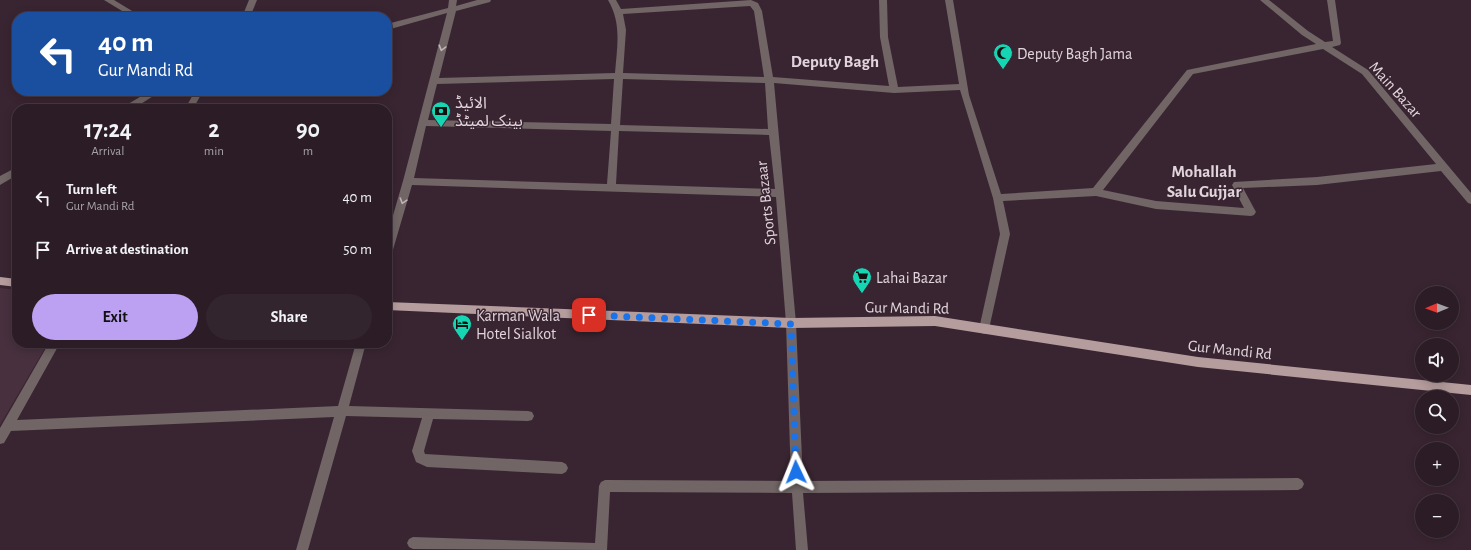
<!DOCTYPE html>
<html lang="en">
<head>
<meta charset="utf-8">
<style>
  :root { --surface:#2b1c25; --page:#33252d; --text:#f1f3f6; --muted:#a6a1a7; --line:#473a42; --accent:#bca0f2 }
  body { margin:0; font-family:"Alegreya Sans","Noto Sans Arabic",sans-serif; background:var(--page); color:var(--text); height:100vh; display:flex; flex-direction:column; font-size:15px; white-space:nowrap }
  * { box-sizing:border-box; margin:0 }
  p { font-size:13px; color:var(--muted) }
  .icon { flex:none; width:22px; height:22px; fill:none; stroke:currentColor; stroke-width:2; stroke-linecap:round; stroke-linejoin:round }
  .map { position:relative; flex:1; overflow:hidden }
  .drawer { position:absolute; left:12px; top:104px; width:380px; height:244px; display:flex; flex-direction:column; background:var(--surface); border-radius:16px; box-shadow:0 2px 10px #0003,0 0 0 1px var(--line) }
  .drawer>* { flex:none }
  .hud { position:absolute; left:12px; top:12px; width:380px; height:84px; border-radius:16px; box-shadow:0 2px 10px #0003,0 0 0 1px var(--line); background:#1a4fa0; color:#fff; overflow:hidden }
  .needle { width:26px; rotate:269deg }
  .fabs { position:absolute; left:1415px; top:286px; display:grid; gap:8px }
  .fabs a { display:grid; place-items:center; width:44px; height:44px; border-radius:50%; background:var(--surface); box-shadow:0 2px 10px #0003,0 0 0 1px var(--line); font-size:20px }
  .pin { position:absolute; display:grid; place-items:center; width:34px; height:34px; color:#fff; margin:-17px; border-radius:8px; box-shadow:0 2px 6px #0006 }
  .me { position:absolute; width:44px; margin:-22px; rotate:358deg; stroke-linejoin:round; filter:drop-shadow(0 0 3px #0008) }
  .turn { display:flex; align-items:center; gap:14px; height:84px; padding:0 20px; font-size:18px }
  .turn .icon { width:52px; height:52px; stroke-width:2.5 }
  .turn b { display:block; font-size:28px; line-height:34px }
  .eta { display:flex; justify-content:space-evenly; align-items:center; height:68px; text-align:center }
  .eta b { font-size:24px; font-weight:700; line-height:28px }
  .button { display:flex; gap:8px; margin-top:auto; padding:8px 20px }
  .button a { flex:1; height:46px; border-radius:24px; background:var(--accent); color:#111; font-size:16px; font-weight:700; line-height:46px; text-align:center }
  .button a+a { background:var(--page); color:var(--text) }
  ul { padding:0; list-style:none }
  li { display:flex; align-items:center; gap:12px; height:52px; padding:0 20px }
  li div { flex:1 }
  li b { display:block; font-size:15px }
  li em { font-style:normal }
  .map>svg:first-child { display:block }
</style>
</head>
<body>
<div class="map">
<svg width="1471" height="550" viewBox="0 0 1471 550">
  <rect width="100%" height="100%" fill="#392531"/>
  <!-- built -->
  <path fill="#48303f" d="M0,288L17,290V343H48L0,425Z"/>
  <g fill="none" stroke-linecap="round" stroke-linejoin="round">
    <!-- minor -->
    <g fill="#716565" fill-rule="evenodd">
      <path d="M104,0H114L142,17H132Z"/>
      <path d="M249,0H257L250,17H242Z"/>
      <path d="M449,0H457L456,6L477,0H491L490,2L456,11L439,78L615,73C617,47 622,24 608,0H616L621,9L751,0L758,3L762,11L773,77L889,86L880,37L879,0H887L888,37L898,87L959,84L945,0H953L969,95L1001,194L1093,188L1187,70L1316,44L1302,35L1260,0H1269L1308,31L1325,42L1333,41L1327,0H1335L1341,43L1340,45L1332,47L1368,70L1471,193V204L1468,203L1441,171L1317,185L1243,188L1256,212L1254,215L1251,216L1156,209L1096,196L1003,201L1010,234L989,329L988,332L984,334L980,332L979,329L1000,234L993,198L960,90L894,93L774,83L796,323L803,481L1298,478L1302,480L1304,484L1302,488L1298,490L803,493L808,550H796L792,493L610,492L607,550L413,549L409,547L407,543L409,539L413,537L595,543L599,486L601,482L605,480L791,481L786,323L776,197L412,185L392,253L390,256L387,257V236L403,181L447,13L387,30V24L448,8ZM750,6L754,11L764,77L623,73L626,30L623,14ZM1323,49L1362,74L1436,164L1317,177L1234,182L1232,185L1244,208L1156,201L1103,190L1193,74ZM614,79L611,124L428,120L437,84ZM623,79L765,83L768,129L620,125ZM426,126L611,131L607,184L414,178ZM619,131L769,135L775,189L616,184Z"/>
      <path d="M150,91H161L133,109H122L123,107Z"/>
      <path d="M195,91H203L193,109H185Z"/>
      <path d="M17,167V175L0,185V176Z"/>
      <path d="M49,343H60L17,420L338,406L356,343H366L349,406L528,411L532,412L534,416L532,420L528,421L433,419L424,451L425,454L562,462L566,464L568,468L566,472L562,474L427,467L416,462L412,451L422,418L346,416L308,550H296L334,417L11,431L4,443L0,444V428Z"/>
    </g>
    <!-- major -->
    <g fill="#b59c9d" fill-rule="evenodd">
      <path d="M0,277L17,279V287L0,285Z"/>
      <path d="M387,302L791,318L935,316L1198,357L1471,385V395L1198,367L935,326L791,328L387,310Z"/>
    </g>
  </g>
  <!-- one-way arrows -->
  <defs><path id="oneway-chevron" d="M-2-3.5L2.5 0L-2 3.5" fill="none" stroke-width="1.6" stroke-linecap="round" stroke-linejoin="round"/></defs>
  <g stroke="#bfb3b8">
    <use href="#oneway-chevron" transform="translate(442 48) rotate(105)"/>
    <use href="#oneway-chevron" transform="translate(403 201) rotate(107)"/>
  </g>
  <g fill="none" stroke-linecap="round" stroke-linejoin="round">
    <!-- route -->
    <path stroke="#1a73e8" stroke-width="7" stroke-dasharray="0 12.6" d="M589,315L791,324L796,472"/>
  </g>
  <!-- icons -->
  <defs>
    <g id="mosque-pin" transform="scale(1)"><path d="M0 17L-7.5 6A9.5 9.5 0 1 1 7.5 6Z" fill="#16d5b3" stroke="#392531"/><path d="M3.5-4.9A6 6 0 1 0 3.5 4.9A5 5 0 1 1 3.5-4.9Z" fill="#111"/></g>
    <g id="bank-pin" transform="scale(1)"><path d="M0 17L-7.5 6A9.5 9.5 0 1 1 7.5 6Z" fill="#16d5b3" stroke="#392531"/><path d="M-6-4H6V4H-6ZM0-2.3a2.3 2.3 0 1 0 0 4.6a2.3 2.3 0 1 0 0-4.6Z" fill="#111"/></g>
    <g id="supermarket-pin" transform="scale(1)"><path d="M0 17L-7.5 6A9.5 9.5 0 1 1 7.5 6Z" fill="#16d5b3" stroke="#392531"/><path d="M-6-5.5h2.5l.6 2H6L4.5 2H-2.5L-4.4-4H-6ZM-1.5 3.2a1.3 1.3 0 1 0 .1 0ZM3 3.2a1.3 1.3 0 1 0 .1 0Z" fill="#111"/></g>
    <g id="hotel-pin" transform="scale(1)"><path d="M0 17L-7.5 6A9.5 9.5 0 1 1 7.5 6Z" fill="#16d5b3" stroke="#392531"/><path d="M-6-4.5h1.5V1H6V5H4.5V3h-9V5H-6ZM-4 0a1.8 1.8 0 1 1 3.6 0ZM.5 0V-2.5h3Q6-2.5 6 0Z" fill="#111"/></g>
  </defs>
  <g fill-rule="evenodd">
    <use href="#mosque-pin" x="1003" y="53"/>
    <use href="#bank-pin" x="441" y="111"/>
    <use href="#supermarket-pin" x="862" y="277"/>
    <use href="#hotel-pin" x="462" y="324"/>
  </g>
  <g text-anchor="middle" stroke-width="3" stroke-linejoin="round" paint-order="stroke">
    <!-- poi labels -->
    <g font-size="16" fill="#e1d4db" stroke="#392531" text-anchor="start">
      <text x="1017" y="59">Deputy Bagh Jama</text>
      <text x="455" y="108">الائیڈ<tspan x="455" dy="18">بینک لمیٹڈ</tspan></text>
      <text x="876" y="283">Lahai Bazar</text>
      <text x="476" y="321">Karman Wala<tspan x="476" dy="18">Hotel Sialkot</tspan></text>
    </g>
    <!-- street labels -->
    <g font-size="16" fill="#e1d4db" stroke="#392531">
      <text transform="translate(1396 89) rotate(48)" y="6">Main Bazar</text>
      <text transform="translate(765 203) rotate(-96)" y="6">Sports Bazaar</text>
      <text transform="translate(907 307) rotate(1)" y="6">Gur Mandi Rd</text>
      <text transform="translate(1230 349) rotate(6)" y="6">Gur Mandi Rd</text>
    </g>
    <!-- neighbourhood labels -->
    <g font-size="17" font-weight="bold" fill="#e1d4db" stroke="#392531">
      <text x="835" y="67">Deputy Bagh</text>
      <text x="1204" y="177">Mohallah<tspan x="1204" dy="20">Salu Gujjar</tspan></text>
    </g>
  </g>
</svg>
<div class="fabs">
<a><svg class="needle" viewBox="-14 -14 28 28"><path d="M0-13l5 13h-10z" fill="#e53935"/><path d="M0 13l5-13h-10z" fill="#a6a1a7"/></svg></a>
<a><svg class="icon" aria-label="sound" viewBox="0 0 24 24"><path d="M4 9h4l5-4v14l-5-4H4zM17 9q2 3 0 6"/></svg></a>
<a><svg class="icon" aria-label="search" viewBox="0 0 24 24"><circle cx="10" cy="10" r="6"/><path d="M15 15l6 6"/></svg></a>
<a>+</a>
<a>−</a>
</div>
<div class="pin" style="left:589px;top:315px;background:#d93025"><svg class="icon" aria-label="arrive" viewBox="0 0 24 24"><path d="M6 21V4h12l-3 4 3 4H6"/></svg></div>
<svg class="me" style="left:796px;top:472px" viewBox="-20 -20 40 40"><path d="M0-17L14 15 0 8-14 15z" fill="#1a73e8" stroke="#fff" stroke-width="4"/></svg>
<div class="hud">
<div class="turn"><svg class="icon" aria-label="left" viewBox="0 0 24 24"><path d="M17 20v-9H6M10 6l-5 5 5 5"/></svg><div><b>40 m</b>Gur Mandi Rd</div></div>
</div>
<section class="drawer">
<div class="eta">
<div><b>17:24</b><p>Arrival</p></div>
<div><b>2</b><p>min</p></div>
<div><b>90</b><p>m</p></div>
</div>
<ul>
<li><svg class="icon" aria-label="left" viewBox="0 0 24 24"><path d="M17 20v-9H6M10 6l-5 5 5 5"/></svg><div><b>Turn left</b><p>Gur Mandi Rd</p></div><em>40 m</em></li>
<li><svg class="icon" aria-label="arrive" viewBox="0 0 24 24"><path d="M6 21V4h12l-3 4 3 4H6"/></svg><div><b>Arrive at destination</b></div><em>50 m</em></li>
</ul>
<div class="button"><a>Exit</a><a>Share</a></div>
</section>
</div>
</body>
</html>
